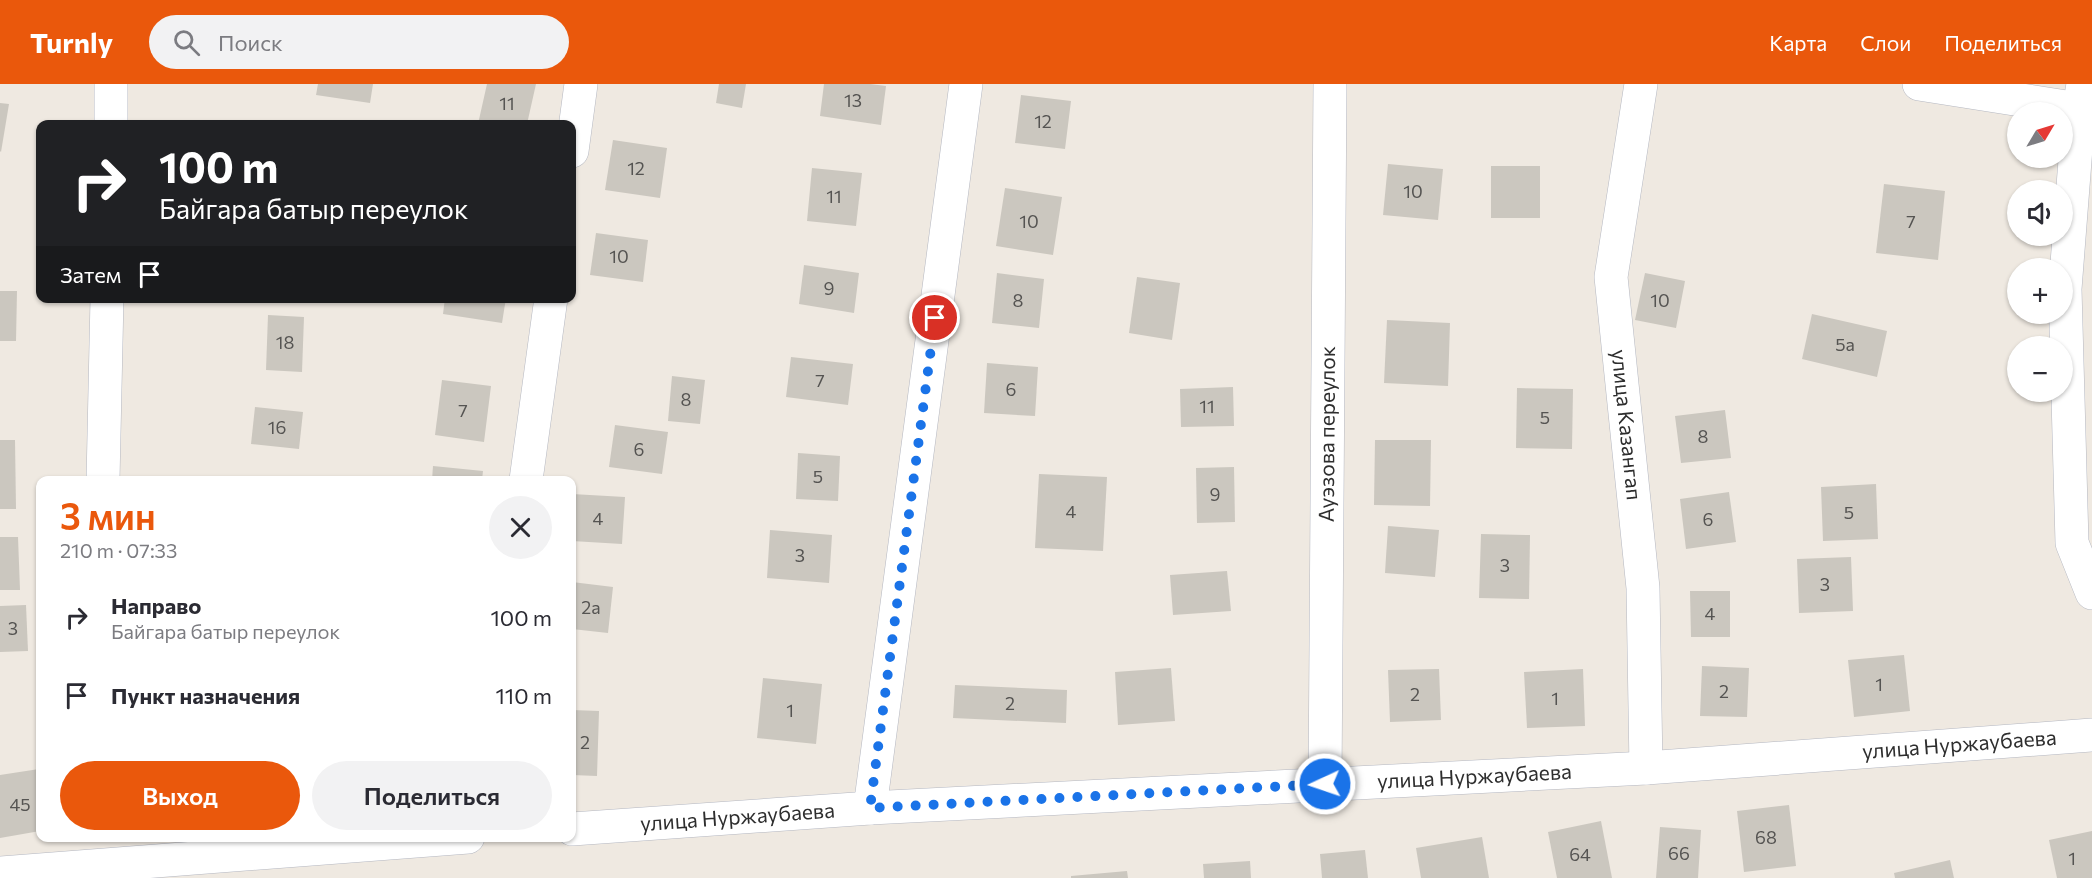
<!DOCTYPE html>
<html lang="ru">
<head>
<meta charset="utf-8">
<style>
  :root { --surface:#fff; --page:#f2f2f3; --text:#2b2b33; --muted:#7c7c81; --accent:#ea580c }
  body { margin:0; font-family:Commissioner,sans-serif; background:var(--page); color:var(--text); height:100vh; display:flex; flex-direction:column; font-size:22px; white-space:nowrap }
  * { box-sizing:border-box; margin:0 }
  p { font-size:20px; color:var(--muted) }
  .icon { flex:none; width:33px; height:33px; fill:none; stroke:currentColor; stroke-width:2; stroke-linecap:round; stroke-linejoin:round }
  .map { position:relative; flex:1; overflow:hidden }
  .details { position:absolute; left:36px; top:392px; width:540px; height:366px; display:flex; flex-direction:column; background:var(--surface); border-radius:12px; box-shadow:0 2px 4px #0004 }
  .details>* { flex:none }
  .guide { position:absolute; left:36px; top:36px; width:540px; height:183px; border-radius:12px; box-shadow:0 2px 4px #0004; background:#202124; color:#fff; overflow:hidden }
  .needle { width:39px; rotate:52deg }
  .buttons { position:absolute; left:2007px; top:18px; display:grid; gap:12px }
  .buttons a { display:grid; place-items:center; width:66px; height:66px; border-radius:50%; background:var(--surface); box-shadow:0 2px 4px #0004; font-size:30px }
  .pin { position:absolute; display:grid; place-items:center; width:51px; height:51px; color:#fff; margin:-26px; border:3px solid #fff; border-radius:50%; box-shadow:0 2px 6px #0007 }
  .me { position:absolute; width:66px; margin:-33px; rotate:267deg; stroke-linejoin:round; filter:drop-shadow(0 0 4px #0008) }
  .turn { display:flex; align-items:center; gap:21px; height:126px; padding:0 24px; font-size:27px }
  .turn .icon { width:78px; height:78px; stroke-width:2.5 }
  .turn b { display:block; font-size:42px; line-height:51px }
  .then { display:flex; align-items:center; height:57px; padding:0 24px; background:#0003; gap:12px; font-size:22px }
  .round { display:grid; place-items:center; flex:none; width:63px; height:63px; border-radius:32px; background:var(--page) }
  .head { display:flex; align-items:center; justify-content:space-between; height:102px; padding:0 24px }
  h1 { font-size:36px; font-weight:600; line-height:45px; color:var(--accent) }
  .action { display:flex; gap:12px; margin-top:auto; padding:12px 24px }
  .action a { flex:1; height:69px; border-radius:36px; background:var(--accent); color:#fff; font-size:24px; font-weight:600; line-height:69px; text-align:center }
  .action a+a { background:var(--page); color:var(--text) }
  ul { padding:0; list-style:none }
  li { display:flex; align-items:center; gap:18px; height:78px; padding:0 24px }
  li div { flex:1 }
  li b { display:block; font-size:22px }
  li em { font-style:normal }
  header { display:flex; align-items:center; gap:36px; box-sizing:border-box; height:84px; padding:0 30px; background:var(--accent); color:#fff }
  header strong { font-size:28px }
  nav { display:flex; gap:33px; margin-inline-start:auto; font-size:21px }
  .search { width:420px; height:54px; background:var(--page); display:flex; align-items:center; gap:15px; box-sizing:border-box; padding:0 21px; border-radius:33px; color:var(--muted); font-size:22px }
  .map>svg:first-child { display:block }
</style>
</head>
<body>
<header>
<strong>Turnly</strong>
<div class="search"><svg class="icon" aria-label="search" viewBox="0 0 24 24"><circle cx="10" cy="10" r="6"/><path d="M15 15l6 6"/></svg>Поиск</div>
<nav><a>Карта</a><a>Слои</a><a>Поделиться</a></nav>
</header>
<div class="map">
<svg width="2092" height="794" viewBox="0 0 2092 794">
  <rect width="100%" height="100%" fill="#efe9e1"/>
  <!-- building -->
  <g fill="#cbc7bf">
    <path d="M318,0H373L370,19L316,11Z"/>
    <path d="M487,0H536L527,40H478Z"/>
    <path d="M719,0H746L742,24L716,19Z"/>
    <path d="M824,0H870L886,2L881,41L820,32Z"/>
    <path d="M1021,11L1071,17L1065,65L1015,59Z"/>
    <path d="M0,19L9,20L1,68L0,67Z"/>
    <path d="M613,56L667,64L660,114L605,106Z"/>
    <path d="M1388,80L1443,85L1438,136L1383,131Z"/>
    <rect x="1491" y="82" width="49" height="52"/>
    <path d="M812,84L862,89L856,142L807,137Z"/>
    <path d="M1884,100L1945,107L1938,176L1876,169Z"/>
    <path d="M1005,104L1062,113L1053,171L996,162Z"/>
    <path d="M596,149L648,156L643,198L590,191Z"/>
    <path d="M804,181L859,189L854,229L799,220Z"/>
    <path d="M997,189L1044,195L1039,244L992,239Z"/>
    <path d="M1645,189L1685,197L1676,244L1635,236Z"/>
    <path d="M1137,193L1180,199L1172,256L1129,249Z"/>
    <path d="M0,207H17L16,257H0Z"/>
    <path d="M445,214H506L502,239L443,230Z"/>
    <path d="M1812,230L1887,247L1877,293L1802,275Z"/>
    <path d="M268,231L304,233L302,288L266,286Z"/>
    <path d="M1387,236L1450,239L1448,302L1384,299Z"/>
    <path d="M791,273L853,280L848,321L786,313Z"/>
    <path d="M987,279L1038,283L1035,332L984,329Z"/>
    <path d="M672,292L705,296L700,340L668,337Z"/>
    <path d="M442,296L491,302L484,358L435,351Z"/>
    <path d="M1233,303L1234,342L1181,343L1180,305Z"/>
    <path d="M1517,304L1573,305L1572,365L1516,364Z"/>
    <path d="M255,323L303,328L299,365L251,360Z"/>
    <path d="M1725,326L1731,374L1681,379L1675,332Z"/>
    <path d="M615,341L668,348L662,390L609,383Z"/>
    <path d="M0,356H15L16,425H0Z"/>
    <path d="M1375,356H1431L1430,422L1374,421Z"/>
    <path d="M798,369L840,372L838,417L796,415Z"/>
    <path d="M433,382L483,387L482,396H432Z"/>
    <path d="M1234,383L1235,438L1197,439L1196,384Z"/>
    <path d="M1039,390L1107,393L1103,467L1035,464Z"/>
    <path d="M1876,400L1878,455L1823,457L1821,403Z"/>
    <path d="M1729,408L1736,458L1686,465L1680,415Z"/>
    <path d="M572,410L625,413L622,460L572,457Z"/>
    <path d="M1388,442L1439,446L1435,493L1385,489Z"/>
    <path d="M770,446L832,451L829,499L767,494Z"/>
    <path d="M1481,450L1530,451L1529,515L1479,514Z"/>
    <path d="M0,453H18L20,506H0Z"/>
    <path d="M1851,473L1853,527L1799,529L1797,475Z"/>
    <path d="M1227,487L1231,527L1173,531L1170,491Z"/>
    <path d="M572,498L613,503L608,549L572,545Z"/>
    <path d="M1690,507H1730V553H1691Z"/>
    <path d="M26,521L28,567L0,568V522Z"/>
    <path d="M1904,571L1910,627L1854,633L1848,576Z"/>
    <path d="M1702,582L1749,584L1747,633L1700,632Z"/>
    <path d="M1171,584L1175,637L1118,641L1115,588Z"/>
    <path d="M1439,585L1441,636L1390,638L1388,586Z"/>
    <path d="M1583,585L1585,642L1527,644L1524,588Z"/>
    <path d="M763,594L822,600L816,660L757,654Z"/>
    <path d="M955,601L1067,606L1066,639L953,634Z"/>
    <path d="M572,626L599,627L597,692L572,691Z"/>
    <path d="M39,685L40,747L0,754V691Z"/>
    <path d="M1789,721L1796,782L1744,788L1737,727Z"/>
    <path d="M1601,737L1612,794H1557L1548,748Z"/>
    <path d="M1660,743L1701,746L1698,794H1656Z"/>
    <path d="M2092,747V794H2057L2049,756Z"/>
    <path d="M1482,753L1489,794H1421L1416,764Z"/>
    <path d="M1365,766L1368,794H1322L1320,770Z"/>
    <path d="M1950,776L1954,794H1895L1894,789Z"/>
    <path d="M1250,777L1251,794H1204L1203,780Z"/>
    <path d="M1127,787L1128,794H1071V792Z"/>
  </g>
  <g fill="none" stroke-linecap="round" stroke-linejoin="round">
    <!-- minor casing -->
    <g stroke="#b4b7c1" stroke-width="34">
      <g id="minor">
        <path id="s1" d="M1641,0L1611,193L1643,504L1646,684"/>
        <path d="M1919,0L2079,25"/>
        <path d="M2083,0L2079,25L2065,205L2072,459L2092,509"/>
        <path d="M111,40V0"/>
        <path d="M572,67L581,0"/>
        <path d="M103,396L107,214"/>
        <path d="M526,396L551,214"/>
        <path id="s2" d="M1325,700L1330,0"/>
        <path d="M870,724L966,0"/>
        <path id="s3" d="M572,745L870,724L1646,684L2092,651"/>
        <path d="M0,789L468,753"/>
      </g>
    </g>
    <!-- minor -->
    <use href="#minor" stroke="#fff" stroke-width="33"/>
  </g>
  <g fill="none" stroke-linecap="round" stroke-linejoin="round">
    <!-- route -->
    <path stroke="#1a73e8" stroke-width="10" stroke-dasharray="0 18" d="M935,234L870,724L1325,700"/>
  </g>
  <g text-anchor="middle" stroke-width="4.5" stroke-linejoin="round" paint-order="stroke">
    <!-- number labels -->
    <g font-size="18" fill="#555452">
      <text x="853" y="23">13</text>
      <text x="507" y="26">11</text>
      <text x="1043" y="44">12</text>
      <text x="636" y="91">12</text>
      <text x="1413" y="114">10</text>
      <text x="834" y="119">11</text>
      <text x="1029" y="144">10</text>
      <text x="1911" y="144">7</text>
      <text x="619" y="179">10</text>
      <text x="829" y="211">9</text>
      <text x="1018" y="223">8</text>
      <text x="1660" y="223">10</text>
      <text x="285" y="265">18</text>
      <text x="1845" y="267">5а</text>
      <text x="820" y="303">7</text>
      <text x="1011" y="312">6</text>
      <text x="686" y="322">8</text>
      <text x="1207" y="329">11</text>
      <text x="463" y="333">7</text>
      <text x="1545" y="340">5</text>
      <text x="277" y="350">16</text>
      <text x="1703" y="359">8</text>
      <text x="639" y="372">6</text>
      <text x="818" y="399">5</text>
      <text x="1215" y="417">9</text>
      <text x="1071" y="434">4</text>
      <text x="1849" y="435">5</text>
      <text x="598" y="441">4</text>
      <text x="1708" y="442">6</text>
      <text x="800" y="478">3</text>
      <text x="1505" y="488">3</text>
      <text x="1825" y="507">3</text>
      <text x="591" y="530">2а</text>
      <text x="1710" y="536">4</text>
      <text x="13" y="551">3</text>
      <text x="1879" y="607">1</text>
      <text x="1724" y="614">2</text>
      <text x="1415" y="617">2</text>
      <text x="1555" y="621">1</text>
      <text x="1010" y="626">2</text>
      <text x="790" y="633">1</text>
      <text x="585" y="665">2</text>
      <text x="20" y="727">45</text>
      <text x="1766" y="760">68</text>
      <text x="1679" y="776">66</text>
      <text x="1580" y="777">64</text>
      <text x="2072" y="781">1</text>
    </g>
    <!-- street labels -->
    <g font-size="21" fill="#2e2e2e" stroke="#fff">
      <text dy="7" stroke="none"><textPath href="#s1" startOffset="344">улица Казангап</textPath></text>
      <text dy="7" stroke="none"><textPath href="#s2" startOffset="350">Ауэзова переулок</textPath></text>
      <text dy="7" stroke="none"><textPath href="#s3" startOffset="1390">улица Нуржаубаева</textPath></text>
      <text dy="7" stroke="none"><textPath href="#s3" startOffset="904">улица Нуржаубаева</textPath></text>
      <text dy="7" stroke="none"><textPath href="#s3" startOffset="166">улица Нуржаубаева</textPath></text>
    </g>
  </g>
</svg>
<div class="buttons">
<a><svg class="needle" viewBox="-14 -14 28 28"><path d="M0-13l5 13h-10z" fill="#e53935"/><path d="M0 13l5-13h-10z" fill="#7c7c81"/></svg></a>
<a><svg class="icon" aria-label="sound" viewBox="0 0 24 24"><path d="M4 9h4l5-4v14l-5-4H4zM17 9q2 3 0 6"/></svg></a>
<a>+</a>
<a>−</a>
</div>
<div class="pin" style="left:935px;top:234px;background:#d93025"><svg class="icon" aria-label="arrive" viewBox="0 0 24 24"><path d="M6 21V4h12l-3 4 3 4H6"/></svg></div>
<svg class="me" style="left:1325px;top:700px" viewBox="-20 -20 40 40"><circle r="17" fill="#1a73e8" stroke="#fff" stroke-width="3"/><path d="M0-11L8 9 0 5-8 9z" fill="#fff"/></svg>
<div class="guide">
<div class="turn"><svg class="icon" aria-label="right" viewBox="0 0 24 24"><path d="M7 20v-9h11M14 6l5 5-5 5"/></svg><div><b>100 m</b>Байгара батыр переулок</div></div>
<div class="then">Затем<svg class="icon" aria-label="arrive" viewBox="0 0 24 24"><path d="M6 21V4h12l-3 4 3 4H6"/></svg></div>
</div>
<section class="details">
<div class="head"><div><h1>3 мин</h1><p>210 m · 07:33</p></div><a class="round"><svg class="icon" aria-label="close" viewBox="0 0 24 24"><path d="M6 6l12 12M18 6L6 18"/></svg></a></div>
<ul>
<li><svg class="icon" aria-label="right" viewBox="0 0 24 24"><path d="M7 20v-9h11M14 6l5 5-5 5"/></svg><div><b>Направо</b><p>Байгара батыр переулок</p></div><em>100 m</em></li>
<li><svg class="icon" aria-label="arrive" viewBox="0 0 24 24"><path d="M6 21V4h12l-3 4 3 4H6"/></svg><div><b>Пункт назначения</b></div><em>110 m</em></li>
</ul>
<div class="action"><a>Выход</a><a>Поделиться</a></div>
</section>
</div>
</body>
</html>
